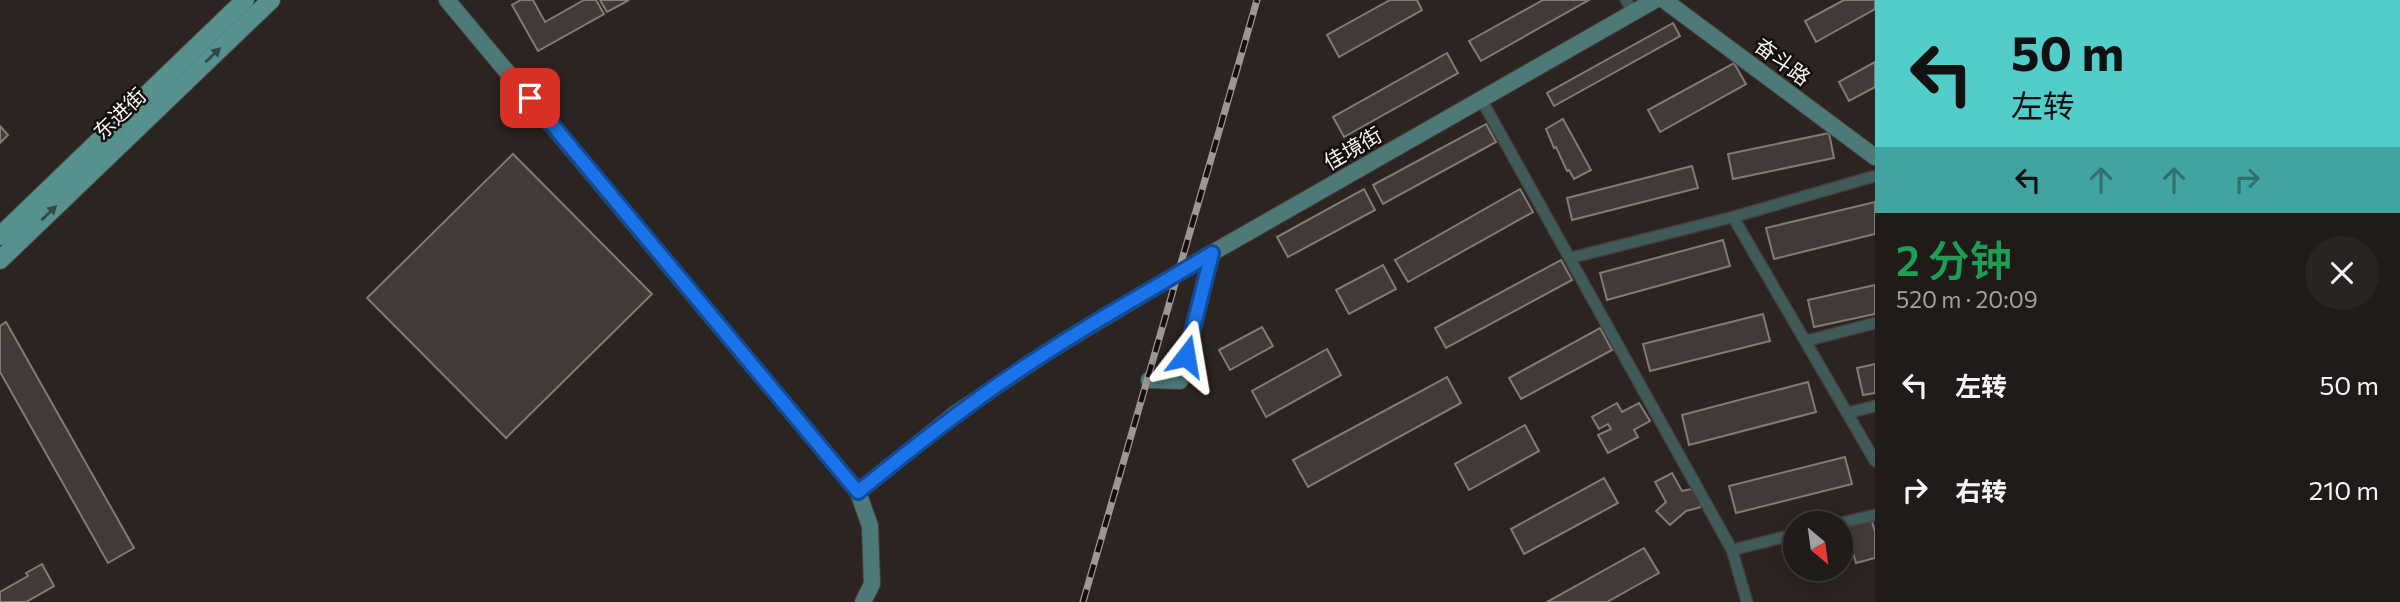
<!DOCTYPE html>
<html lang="zh">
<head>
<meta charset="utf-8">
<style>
  :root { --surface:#201b18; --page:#282421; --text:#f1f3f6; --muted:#a2a1a2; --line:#3d3937 }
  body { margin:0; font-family:Commissioner,"Noto Sans SC",sans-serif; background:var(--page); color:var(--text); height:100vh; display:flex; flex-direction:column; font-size:26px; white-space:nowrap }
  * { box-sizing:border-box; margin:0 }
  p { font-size:23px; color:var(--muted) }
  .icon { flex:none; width:38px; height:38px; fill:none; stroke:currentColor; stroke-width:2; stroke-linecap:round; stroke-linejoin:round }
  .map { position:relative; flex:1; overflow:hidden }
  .details { display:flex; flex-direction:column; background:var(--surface); width:525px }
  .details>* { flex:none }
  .guide { background:#53cdc9; color:#111; overflow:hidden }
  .needle { width:46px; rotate:151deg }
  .controls { position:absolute; left:1783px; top:511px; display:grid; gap:14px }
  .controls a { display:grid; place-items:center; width:70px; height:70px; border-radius:50%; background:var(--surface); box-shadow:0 4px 18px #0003,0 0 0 2px var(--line); font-size:35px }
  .pin { position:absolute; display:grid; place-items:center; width:60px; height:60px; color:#fff; margin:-30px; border-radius:14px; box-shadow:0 4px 10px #0006 }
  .me { position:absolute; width:77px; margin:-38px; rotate:14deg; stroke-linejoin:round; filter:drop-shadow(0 0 5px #0008) }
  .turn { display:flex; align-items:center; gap:24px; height:147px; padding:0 21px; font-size:32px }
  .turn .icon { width:91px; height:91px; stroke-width:2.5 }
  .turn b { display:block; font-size:49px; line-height:60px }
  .lanes { display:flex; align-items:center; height:66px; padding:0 21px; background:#0003; justify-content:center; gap:35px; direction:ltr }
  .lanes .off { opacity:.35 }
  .round { display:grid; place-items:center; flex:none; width:74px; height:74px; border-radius:37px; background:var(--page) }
  .head { display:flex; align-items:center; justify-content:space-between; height:119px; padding:0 21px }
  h1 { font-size:42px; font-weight:600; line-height:52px; color:#1e9e55 }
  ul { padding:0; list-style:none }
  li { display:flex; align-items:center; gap:21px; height:105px; padding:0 21px }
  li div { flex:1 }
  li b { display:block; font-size:26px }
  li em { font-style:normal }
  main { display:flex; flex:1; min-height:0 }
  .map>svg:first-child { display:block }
</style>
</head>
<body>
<main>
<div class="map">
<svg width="1875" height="602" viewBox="0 0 1875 602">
  <rect width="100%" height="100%" fill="#2b2420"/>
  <!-- building -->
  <g fill="#423a36" stroke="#827a75" stroke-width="2">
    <path d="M521,0H533L545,22L584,0H596L604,14L538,51L512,5Z"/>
    <path d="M600,0H629L607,12Z"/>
    <path d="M1390,0H1417L1422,10L1339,57L1327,35Z"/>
    <path d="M1543,0H1589L1481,61L1469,41Z"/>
    <path d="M1844,0H1875V9L1816,42L1805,21Z"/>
    <path d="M1673,23L1680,36L1554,106L1547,93Z"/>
    <path d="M1447,53L1458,73L1344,137L1333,117Z"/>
    <path d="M1875,62V87L1849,101L1839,82Z"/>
    <path d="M1734,63L1746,84L1660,132L1648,110Z"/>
    <path d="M1563,119L1591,170L1574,179L1569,170L1567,171L1556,147L1554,148L1546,129Z"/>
    <path d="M1486,124L1496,142L1383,204L1373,185Z"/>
    <path d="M0,126L8,135L0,143Z"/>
    <path d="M1829,133L1834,158L1733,179L1728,154Z"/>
    <path d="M513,154L652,294L506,438L367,298Z"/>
    <path d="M1692,166L1698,188L1572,220L1567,198Z"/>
    <path d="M1364,189L1375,210L1288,257L1277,237Z"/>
    <path d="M1520,189L1533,212L1408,282L1395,260Z"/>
    <path d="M1875,202V234L1774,259L1766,228Z"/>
    <path d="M1723,240L1730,266L1607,300L1600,273Z"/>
    <path d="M1561,260L1572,280L1446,348L1435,328Z"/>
    <path d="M1383,265L1396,289L1349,314L1336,290Z"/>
    <path d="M1875,285V314L1814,327L1808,300Z"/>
    <path d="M1763,314L1770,341L1650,371L1643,344Z"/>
    <path d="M6,322L134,548L108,563L0,372V326Z"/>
    <path d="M1262,327L1273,346L1230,370L1219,350Z"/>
    <path d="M1600,328L1612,350L1521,399L1509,378Z"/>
    <path d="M1327,349L1341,375L1266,417L1252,391Z"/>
    <path d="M1875,364V393L1863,395L1857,368Z"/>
    <path d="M1447,377L1461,403L1308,487L1293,460Z"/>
    <path d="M1808,382L1816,412L1689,445L1682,415Z"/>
    <path d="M1617,403L1622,412L1639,403L1650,421L1634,430L1638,437L1608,453L1598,435L1611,429L1608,424L1599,429L1592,417Z"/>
    <path d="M1525,425L1539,451L1469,490L1455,464Z"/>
    <path d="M1845,457L1852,484L1736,513L1729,486Z"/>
    <path d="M1672,473L1682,491L1697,488L1701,507L1686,511L1670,525L1656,511L1666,502L1655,482Z"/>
    <path d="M1604,478L1618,503L1524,554L1511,529Z"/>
    <path d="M1871,518L1875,532V558L1856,563L1845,526Z"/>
    <path d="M1644,548L1659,573L1607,602H1547Z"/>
    <path d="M42,564L54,586L26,602H0V592L28,576L26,573Z"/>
  </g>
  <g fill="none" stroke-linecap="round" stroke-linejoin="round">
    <!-- street casing -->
    <g stroke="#48413d" stroke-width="13">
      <g id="street">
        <path d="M1626,0L1633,13"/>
        <path d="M1481,99L1732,550L1747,602"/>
        <path d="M1733,217L1875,461"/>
        <path d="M1570,258L1733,217L1875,176"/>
        <path d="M1806,341L1875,323"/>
        <path d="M1847,413L1875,406"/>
        <path d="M1840,523L1875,515"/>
        <path d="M1732,550L1796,534"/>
      </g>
    </g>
    <!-- secondary casing -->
    <g stroke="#48413d" stroke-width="18">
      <g id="secondary">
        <path d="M447,0L858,492L870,526L872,584L863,602"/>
        <path d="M1664,0L1875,157"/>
        <path d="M1149,380L1180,381L1212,253L1655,0"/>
        <path d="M858,492L955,414L1052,349L1212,253"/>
      </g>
    </g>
    <!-- primary casing -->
    <g stroke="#48413d" stroke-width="20">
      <g id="primary">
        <path d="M0,236L245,0"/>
        <path d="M0,260L271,0"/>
      </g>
    </g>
    <!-- street -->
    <use href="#street" stroke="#405c5a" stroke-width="10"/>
    <!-- secondary -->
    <use href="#secondary" stroke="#4d7a78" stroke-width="16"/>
    <!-- primary -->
    <use href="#primary" stroke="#56918e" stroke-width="18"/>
    <!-- rail casing -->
    <g stroke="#9d9794" stroke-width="7">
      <path id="rail" d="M1083,602L1257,0"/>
    </g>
    <!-- rail -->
    <use href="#rail" stroke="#110e0c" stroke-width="4.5" stroke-dasharray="13" stroke-linecap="butt"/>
  </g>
  <!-- one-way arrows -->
  <defs><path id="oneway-solid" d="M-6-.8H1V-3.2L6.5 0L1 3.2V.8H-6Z" transform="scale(1.75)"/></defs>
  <g fill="#304946">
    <use href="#oneway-solid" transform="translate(213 55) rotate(-44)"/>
    <use href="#oneway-solid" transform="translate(49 213) rotate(-44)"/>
  </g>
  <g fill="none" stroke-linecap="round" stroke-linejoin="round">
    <!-- route casing -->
    <g stroke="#114b97" stroke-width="18">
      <path id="route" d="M530,98L858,492C921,441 983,392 1052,349C1104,315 1159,286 1212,253L1186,356"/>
    </g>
    <!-- route -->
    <use href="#route" stroke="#1a73e8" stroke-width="12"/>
  </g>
  <g text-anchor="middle" stroke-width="5" stroke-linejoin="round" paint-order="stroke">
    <!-- street labels -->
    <g font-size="21" fill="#f7f2f0" stroke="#110e0c">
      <text transform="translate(1782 62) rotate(37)" y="7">奋斗路</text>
      <text transform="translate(120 114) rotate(-44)" y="7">东进街</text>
      <text transform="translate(1353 149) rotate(-30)" y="7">佳境街</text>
    </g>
  </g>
</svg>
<div class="controls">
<a><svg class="needle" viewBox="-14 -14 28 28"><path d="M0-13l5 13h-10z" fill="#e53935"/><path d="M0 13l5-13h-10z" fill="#a2a1a2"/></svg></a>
</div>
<div class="pin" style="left:530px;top:98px;background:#d93025"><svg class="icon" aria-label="arrive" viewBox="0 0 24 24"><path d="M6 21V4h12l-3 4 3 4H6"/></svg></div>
<svg class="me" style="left:1186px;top:356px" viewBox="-20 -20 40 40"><path d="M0-17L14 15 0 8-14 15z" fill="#1a73e8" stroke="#fff" stroke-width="4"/></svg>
</div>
<section class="details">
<div class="guide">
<div class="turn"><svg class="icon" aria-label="left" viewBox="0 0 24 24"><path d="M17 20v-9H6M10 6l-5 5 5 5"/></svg><div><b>50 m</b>左转</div></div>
<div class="lanes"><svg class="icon" aria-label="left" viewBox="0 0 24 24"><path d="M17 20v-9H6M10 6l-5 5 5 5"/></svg><svg class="icon off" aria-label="ahead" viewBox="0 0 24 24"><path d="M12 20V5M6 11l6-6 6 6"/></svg><svg class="icon off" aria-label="ahead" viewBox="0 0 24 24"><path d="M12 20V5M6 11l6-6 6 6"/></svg><svg class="icon off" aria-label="right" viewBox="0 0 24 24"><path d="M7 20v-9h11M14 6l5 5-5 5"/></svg></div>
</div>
<div class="head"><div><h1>2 分钟</h1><p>520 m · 20:09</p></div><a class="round"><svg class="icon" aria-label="close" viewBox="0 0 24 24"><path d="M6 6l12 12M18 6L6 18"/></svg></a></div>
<ul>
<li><svg class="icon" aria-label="left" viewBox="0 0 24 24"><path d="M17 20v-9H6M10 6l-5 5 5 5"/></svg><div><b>左转</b></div><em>50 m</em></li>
<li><svg class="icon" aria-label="right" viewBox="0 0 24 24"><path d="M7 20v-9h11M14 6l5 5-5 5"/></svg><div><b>右转</b></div><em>210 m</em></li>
</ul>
</section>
</main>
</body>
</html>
